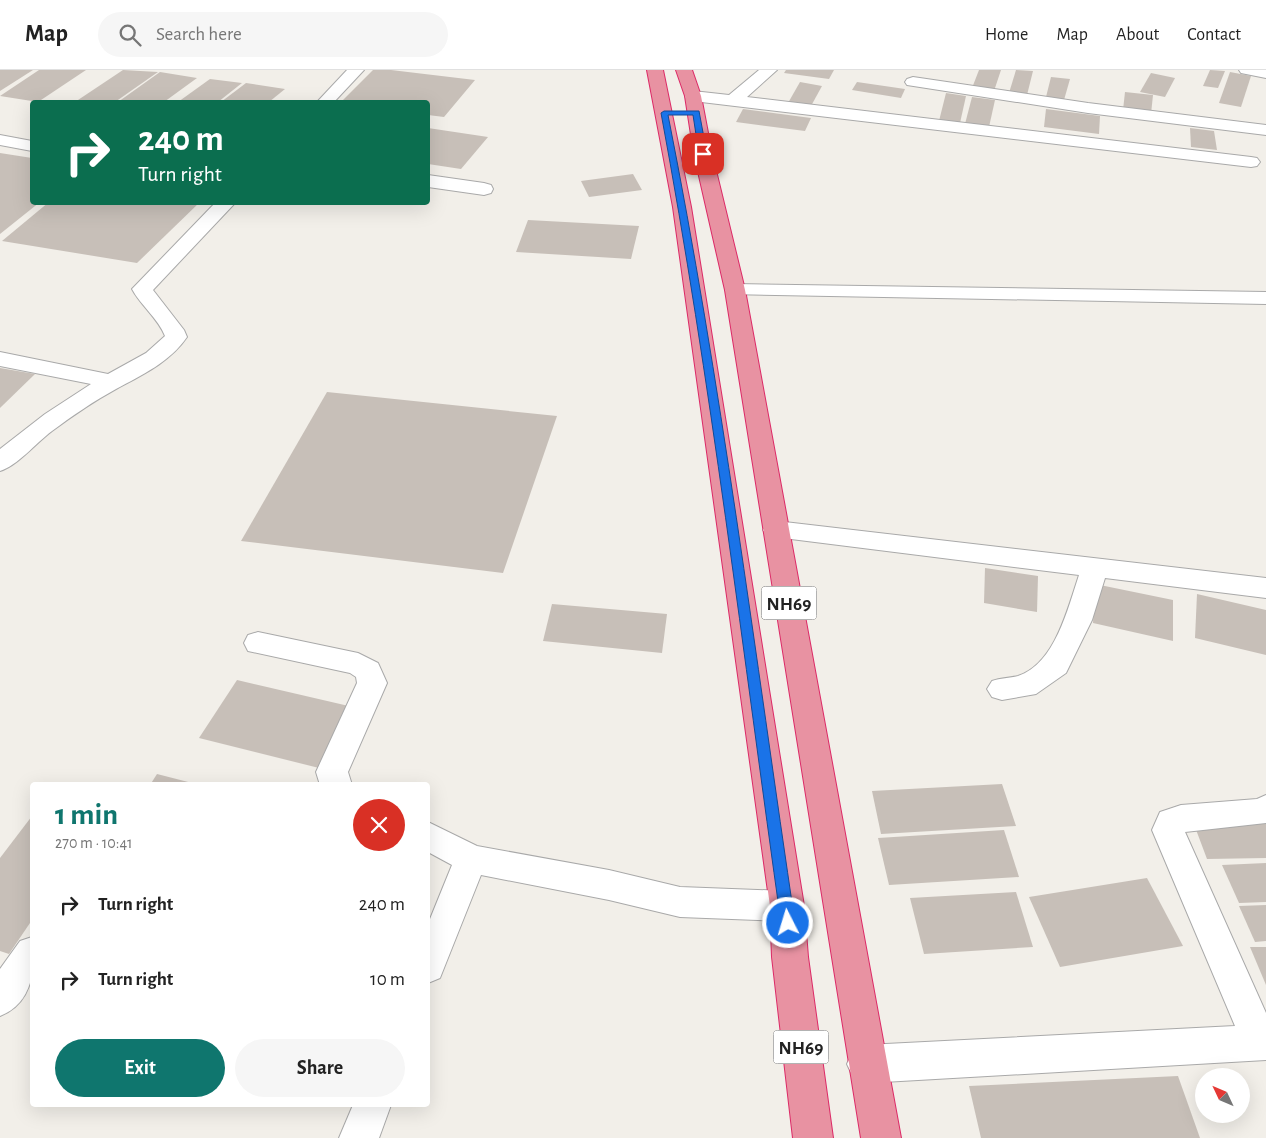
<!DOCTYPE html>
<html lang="en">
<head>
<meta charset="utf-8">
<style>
  :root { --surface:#fff; --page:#f6f6f6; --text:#222; --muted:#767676; --line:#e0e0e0; --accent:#0f766e }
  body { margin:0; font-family:"Alegreya Sans",sans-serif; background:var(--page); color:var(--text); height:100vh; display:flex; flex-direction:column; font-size:19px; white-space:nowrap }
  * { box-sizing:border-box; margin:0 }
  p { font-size:16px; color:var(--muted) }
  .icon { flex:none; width:28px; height:28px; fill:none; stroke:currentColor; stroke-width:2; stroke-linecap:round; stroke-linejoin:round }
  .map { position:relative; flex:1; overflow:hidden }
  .details { position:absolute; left:30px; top:712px; width:400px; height:325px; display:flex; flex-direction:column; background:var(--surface); border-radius:5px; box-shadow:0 5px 20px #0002 }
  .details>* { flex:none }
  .banner { position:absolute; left:30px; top:30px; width:400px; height:105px; border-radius:5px; box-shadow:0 5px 20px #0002; background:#0b6e4f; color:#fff; overflow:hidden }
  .needle { width:32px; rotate:314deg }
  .controls { position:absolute; left:1195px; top:998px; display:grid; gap:10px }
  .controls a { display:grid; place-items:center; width:55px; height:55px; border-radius:50%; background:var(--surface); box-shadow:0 5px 20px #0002; font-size:25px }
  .pin { position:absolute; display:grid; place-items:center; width:42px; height:42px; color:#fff; margin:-21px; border-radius:10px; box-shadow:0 2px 8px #0006 }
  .me { position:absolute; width:55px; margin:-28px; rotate:355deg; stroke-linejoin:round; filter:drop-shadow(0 0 4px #0008) }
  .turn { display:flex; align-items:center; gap:18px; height:105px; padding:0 25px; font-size:22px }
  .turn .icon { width:65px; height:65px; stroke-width:2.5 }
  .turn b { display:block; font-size:35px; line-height:42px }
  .round { display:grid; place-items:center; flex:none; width:52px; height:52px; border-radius:26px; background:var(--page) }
  .summary { display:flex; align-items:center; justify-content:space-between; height:85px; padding:0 25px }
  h1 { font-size:30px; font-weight:700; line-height:38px; color:var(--accent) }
  .cta { display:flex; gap:10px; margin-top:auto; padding:10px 25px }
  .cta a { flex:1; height:58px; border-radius:30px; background:var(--accent); color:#fff; font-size:20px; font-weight:700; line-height:58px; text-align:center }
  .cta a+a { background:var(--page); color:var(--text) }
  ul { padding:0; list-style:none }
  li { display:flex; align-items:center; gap:15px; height:75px; padding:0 25px }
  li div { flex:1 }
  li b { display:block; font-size:19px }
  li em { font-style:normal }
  header { display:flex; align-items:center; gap:30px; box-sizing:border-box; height:70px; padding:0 25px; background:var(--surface); border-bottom:1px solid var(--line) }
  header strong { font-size:24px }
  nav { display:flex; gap:28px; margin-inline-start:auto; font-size:18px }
  .search { width:350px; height:45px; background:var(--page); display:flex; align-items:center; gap:12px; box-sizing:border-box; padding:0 18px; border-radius:28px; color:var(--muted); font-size:19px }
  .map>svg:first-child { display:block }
</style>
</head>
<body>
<header>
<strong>Map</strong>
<div class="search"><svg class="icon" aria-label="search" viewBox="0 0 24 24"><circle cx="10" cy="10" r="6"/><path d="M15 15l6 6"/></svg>Search here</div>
<nav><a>Home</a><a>Map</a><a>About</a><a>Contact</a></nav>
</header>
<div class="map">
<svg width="1266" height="1068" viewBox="0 0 1266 1068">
  <rect width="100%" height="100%" fill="#f2efe9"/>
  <!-- building -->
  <g fill="#c7bfb8">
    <path d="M0,0H33L0,21Z"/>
    <path d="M39,0H86L38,32L0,26Z"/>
    <path d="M123,0L158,2L115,32H75Z"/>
    <path d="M373,0H391L475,10L444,47L428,45V32H341Z"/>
    <path d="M786,0H834L829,9L784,3Z"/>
    <path d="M979,0H1001L994,21L972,18Z"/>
    <path d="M1016,0L1033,1L1027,25L1009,23Z"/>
    <path d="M1210,0L1225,1L1218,18L1203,16Z"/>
    <path d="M160,2L197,8L164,32H118Z"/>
    <path d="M1230,2L1251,6L1241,37L1219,33Z"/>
    <path d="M1151,3L1175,8L1165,27L1140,22Z"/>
    <path d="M1051,7L1070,9L1064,30L1046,27Z"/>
    <path d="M210,9L242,13L218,32H178Z"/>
    <path d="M800,12L822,16L811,36L788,33Z"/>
    <path d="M857,12L905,19L901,28L852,20Z"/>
    <path d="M246,13L285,19L269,32H221Z"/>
    <path d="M1125,22L1153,25L1151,44L1123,40Z"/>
    <path d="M946,23L966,26L960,53L939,51Z"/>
    <path d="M972,27L995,30L989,57L965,54Z"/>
    <path d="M743,39L811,48L805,61L736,52Z"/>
    <path d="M1046,39L1100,46L1099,64L1044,57Z"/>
    <path d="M428,58L488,67L461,99L428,94Z"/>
    <path d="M1190,58L1214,61L1217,80L1191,77Z"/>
    <path d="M0,83L32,88V132H40L0,164Z"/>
    <path d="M633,104L642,120L589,127L581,111Z"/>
    <path d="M49,132H200L137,193L2,171Z"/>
    <path d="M528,150L639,156L631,189L516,182Z"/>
    <path d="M0,298L35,304L0,338Z"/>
    <path d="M327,322L557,346L503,503L241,471Z"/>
    <path d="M985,498L1038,506L1037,542L984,533Z"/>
    <path d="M1095,514L1173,530V571L1093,553Z"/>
    <path d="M1197,524L1266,540V585L1195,568Z"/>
    <path d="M552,534L667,544L662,583L543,571Z"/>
    <path d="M237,610L353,637L319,698L199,668Z"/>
    <path d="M157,704L196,714V715H150Z"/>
    <path d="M1002,714L1016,756L881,764L872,721Z"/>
    <path d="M32,746V850L9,884L0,881V788Z"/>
    <path d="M1266,747V788L1207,789L1192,749Z"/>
    <path d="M1004,760L1019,807L889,815L878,768Z"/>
    <path d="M1266,793V832L1239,833L1222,795Z"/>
    <path d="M1147,808L1183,876L1060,897L1029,827Z"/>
    <path d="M1016,822L1033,877L924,884L910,828Z"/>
    <path d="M1266,835V871L1255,872L1239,836Z"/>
    <path d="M1250,877H1266V915Z"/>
    <path d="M1178,1006L1200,1068H981L969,1016Z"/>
  </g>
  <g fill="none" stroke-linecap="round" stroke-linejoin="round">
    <!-- minor casing -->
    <g stroke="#a9a9a9" stroke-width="2">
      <g id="minor">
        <path d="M347,0H364L334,32H317Z"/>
        <path d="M759,0H777L747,27L1251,87L1257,88L1260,92L1257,96L1251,97L693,31L687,30L685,26L687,22L693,21L729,25Z"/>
        <path d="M1239,0H1266V8L1241,3Z"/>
        <path d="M913,7L1088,33L1266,55V65L1088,43L907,15L905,12L907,9Z"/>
        <path d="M0,65L32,71V81L0,75Z"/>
        <path d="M428,105L484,113L491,115L493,119L491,123L484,125L428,117Z"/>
        <path d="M216,132H236L153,220L184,260L187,267C170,292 142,305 116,319C94,331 72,346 52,361C36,373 17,396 0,401V379L45,344L91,314L0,296V282L108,304L146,283L165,266C158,248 141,236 132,219Z"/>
        <path d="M735,214L1266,222V234L728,224L725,220L728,216Z"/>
        <path d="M776,451L1266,508V528L1105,508L1092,550L1066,603L1036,624L1002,630L992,627L987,619L992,611C1000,608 1010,608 1018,606C1055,594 1068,538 1079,505L767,466L763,460L767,454Z"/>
        <path d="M258,562L358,583L378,593L387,613L348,702L352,715H320L316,702L357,613L356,607L350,603L248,581L244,573L248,565Z"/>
        <path d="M1266,725V753L1185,762L1266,943V990L866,1013L853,1007L847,994L853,981L866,975L1235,956L1152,760L1160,742L1181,735L1257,729Z"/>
        <path d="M428,752L477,776L609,800L680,817L787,821L799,825L804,836L799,847L787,851L680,847L609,830L481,805L440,908L428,913V854L452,795L428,782Z"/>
        <path d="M32,867C36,898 33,933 0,946V899L20,871Z"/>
        <path d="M353,1035H391L379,1068H339Z"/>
      </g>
    </g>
    <!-- highway casing -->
    <g stroke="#dc2a67" stroke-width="2">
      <g id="highway">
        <path d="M647,0H663L691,137L804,836L808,887L833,1068H793L772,887L770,836L673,137Z"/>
        <path d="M676,0H692L701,26L712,84L745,220L901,1068H861L725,220L694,84L685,26Z"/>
      </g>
    </g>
    <!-- minor -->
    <use href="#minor" fill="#fff" fill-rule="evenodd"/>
    <!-- highway -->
    <use href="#highway" fill="#e892a2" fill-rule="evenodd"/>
  </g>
  <!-- route -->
  <path fill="#1a73e8" stroke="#114b97" d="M699,41L707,84L703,87L699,84L693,45H668C721,312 755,583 795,853L793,857L788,859L783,857L781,853C743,583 711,311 661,43L664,41Z"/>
  <g text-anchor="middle" stroke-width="4.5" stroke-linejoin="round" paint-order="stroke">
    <!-- shield labels -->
    <g fill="#fff" stroke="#646464" stroke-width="1">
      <rect x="761.5" y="516.5" width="55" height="33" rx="4"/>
      <rect x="773.5" y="960.5" width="55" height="33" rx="4"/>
    </g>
    <g font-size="19" font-weight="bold" fill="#222">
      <text x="789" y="540">NH69</text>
      <text x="801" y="984">NH69</text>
    </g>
  </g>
</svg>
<div class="controls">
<a><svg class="needle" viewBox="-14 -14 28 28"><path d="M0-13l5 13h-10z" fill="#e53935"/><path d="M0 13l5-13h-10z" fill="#767676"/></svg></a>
</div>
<div class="pin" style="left:703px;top:84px;background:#d93025"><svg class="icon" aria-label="arrive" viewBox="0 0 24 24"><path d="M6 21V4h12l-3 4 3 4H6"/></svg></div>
<svg class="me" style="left:788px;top:853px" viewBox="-20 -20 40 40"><circle r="17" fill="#1a73e8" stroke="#fff" stroke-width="3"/><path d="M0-11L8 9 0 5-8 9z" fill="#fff"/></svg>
<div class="banner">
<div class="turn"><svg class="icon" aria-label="right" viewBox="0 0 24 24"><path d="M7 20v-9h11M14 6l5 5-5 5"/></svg><div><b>240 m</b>Turn right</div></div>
</div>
<section class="details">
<div class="summary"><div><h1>1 min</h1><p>270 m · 10:41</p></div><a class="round" style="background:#d93025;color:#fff"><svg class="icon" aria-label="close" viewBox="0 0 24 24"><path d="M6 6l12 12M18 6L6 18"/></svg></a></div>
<ul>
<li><svg class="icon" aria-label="right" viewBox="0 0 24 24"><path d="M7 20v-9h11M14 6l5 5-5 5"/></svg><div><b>Turn right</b></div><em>240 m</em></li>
<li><svg class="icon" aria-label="right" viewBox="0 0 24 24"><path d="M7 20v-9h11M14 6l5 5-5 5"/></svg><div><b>Turn right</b></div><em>10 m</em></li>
</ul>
<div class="cta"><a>Exit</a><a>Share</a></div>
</section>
</div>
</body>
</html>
